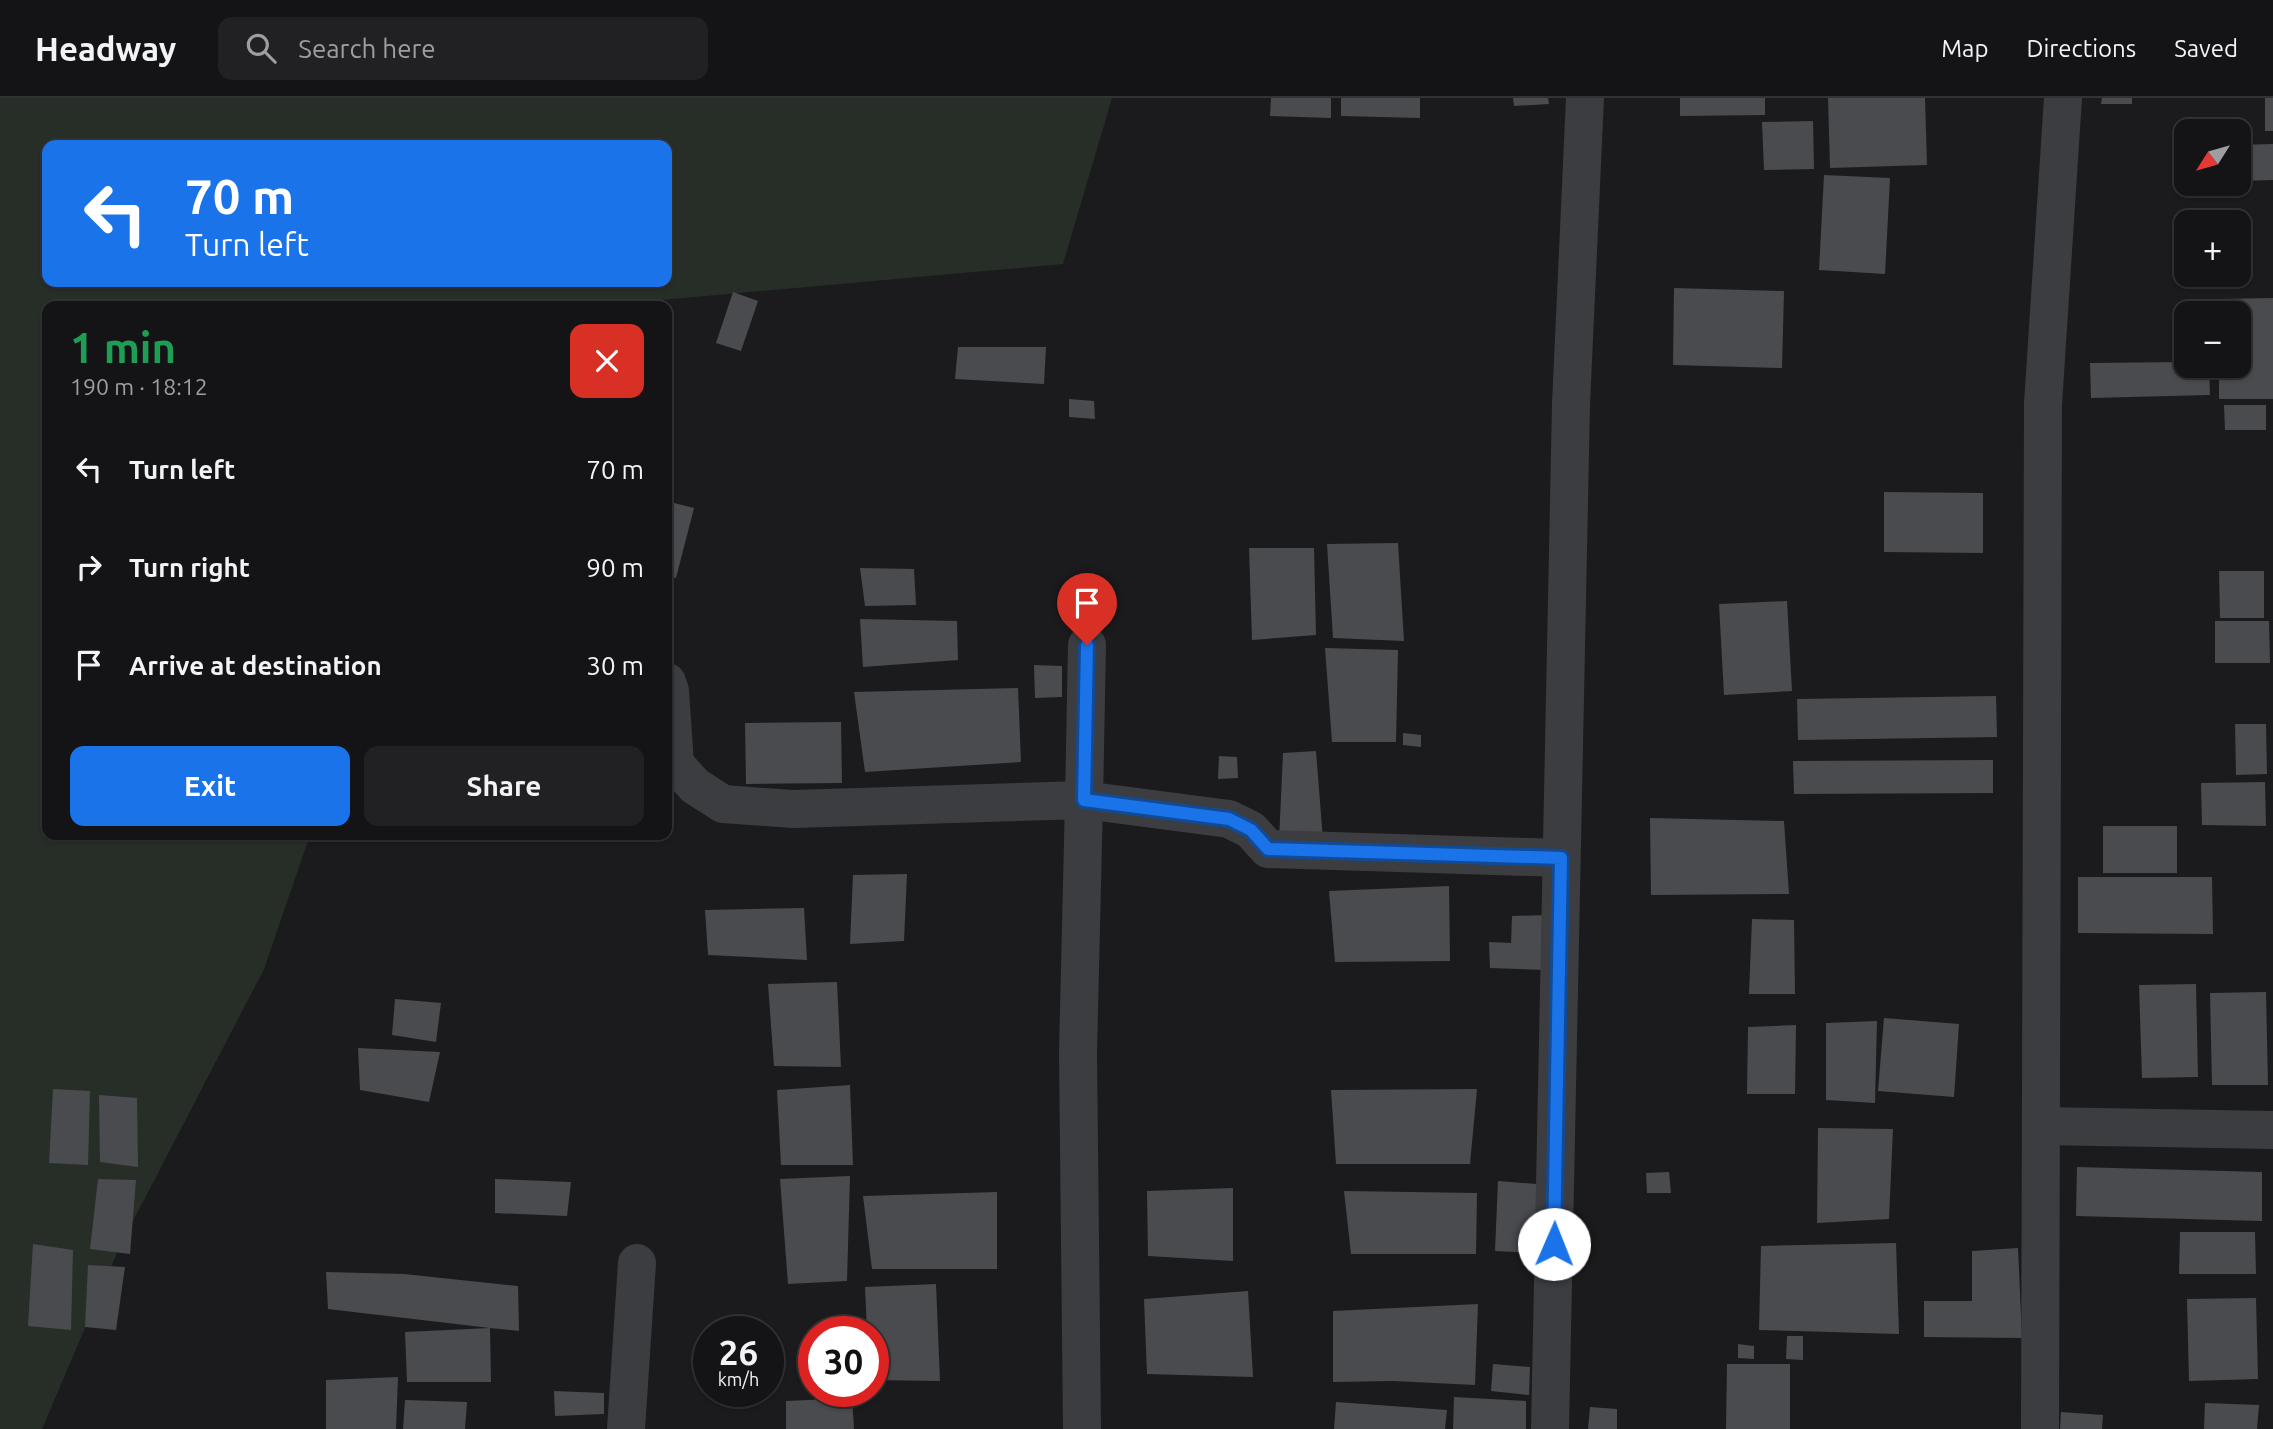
<!DOCTYPE html>
<html lang="en">
<head>
<meta charset="utf-8">
<style>
  :root { --surface:#141416; --page:#212123; --text:#f1f3f6; --muted:#9d9ea1; --line:#333335; --accent:#1a73e8 }
  body { margin:0; font-family:Ubuntu,sans-serif; background:var(--page); color:var(--text); height:100vh; display:flex; flex-direction:column; font-size:26px; white-space:nowrap }
  * { box-sizing:border-box; margin:0 }
  p { font-size:23px; color:var(--muted) }
  .icon { flex:none; width:38px; height:38px; fill:none; stroke:currentColor; stroke-width:2; stroke-linecap:round; stroke-linejoin:round }
  .map { position:relative; flex:1; overflow:hidden }
  .sheet { position:absolute; left:42px; top:203px; width:630px; height:539px; display:flex; flex-direction:column; background:var(--surface); border-radius:14px; box-shadow:0 2px 5px #0004,0 0 0 2px var(--line) }
  .sheet>* { flex:none }
  .guide { position:absolute; left:42px; top:42px; width:630px; height:147px; border-radius:14px; box-shadow:0 2px 5px #0004,0 0 0 2px var(--line); background:#1a73e8; color:#fff; overflow:hidden }
  .needle { width:46px; rotate:233deg }
  .controls { position:absolute; left:2174px; top:21px; display:grid; gap:14px }
  .controls a { display:grid; place-items:center; width:77px; height:77px; border-radius:14px; background:var(--surface); box-shadow:0 2px 5px #0004,0 0 0 2px var(--line); font-size:35px }
  .speed { position:absolute; left:693px; top:1218px; display:flex; gap:14px; font-size:35px; font-weight:700; text-align:center }
  .speed>* { display:grid; place-content:center; width:91px; height:91px; border-radius:50%; background:var(--surface); box-shadow:0 2px 5px #0004,0 0 0 2px var(--line); line-height:1 }
  .speed small { font-size:18px; font-weight:400 }
  .speed .limit { border:10px solid #d22; background:#fff; color:#111 }
  .pin { position:absolute; display:grid; place-items:center; width:60px; height:60px; color:#fff; margin:-72px -30px; border-radius:50% 50% 50% 0; rotate:-45deg; box-shadow:0 0 7px #0007 }
  .pin .icon { rotate:45deg }
  .me { position:absolute; width:77px; margin:-38px; rotate:1deg; stroke-linejoin:round; filter:drop-shadow(0 0 5px #0008) }
  .turn { display:flex; align-items:center; gap:24px; height:147px; padding:0 28px; font-size:32px }
  .turn .icon { width:91px; height:91px; stroke-width:2.5 }
  .turn b { display:block; font-size:49px; line-height:60px }
  .round { display:grid; place-items:center; flex:none; width:74px; height:74px; border-radius:14px; background:var(--page) }
  .head { display:flex; align-items:center; justify-content:space-between; height:119px; padding:0 28px }
  h1 { font-size:42px; font-weight:700; line-height:52px; color:#1e9e55 }
  .cta { display:flex; gap:14px; margin-top:auto; padding:14px 28px }
  .cta a { flex:1; height:80px; border-radius:14px; background:var(--accent); color:#fff; font-size:28px; font-weight:700; line-height:80px; text-align:center }
  .cta a+a { background:var(--page); color:var(--text) }
  ul { padding:0; list-style:none }
  li { display:flex; align-items:center; gap:21px; height:98px; padding:0 28px }
  li div { flex:1 }
  li b { display:block; font-size:26px }
  li em { font-style:normal }
  header { display:flex; align-items:center; gap:42px; box-sizing:border-box; height:98px; padding:0 35px; background:var(--surface); border-bottom:2px solid var(--line) }
  header strong { font-size:33px }
  nav { display:flex; gap:38px; margin-inline-start:auto; font-size:24px }
  .search { width:490px; height:63px; background:var(--page); display:flex; align-items:center; gap:18px; box-sizing:border-box; padding:0 24px; border-radius:14px; color:var(--muted); font-size:26px }
  .map>svg:first-child { display:block }
</style>
</head>
<body>
<header>
<strong>Headway</strong>
<div class="search"><svg class="icon" aria-label="search" viewBox="0 0 24 24"><circle cx="10" cy="10" r="6"/><path d="M15 15l6 6"/></svg>Search here</div>
<nav><a>Map</a><a>Directions</a><a>Saved</a></nav>
</header>
<div class="map">
<svg width="2273" height="1331" viewBox="0 0 2273 1331">
  <rect width="100%" height="100%" fill="#1b1b1d"/>
  <!-- green -->
  <path fill="#272e28" fill-rule="evenodd" d="M0,0H1112L1063,166L594,208H47V737H310L264,871L119,1150L42,1331H0ZM47,47H667V184H47Z"/>
  <!-- building -->
  <g fill="#4a4b4f">
    <path d="M1271,0H1331V20L1270,18Z"/>
    <path d="M1341,0H1420V20L1341,18Z"/>
    <path d="M1513,0H1548L1549,6L1514,8Z"/>
    <path d="M1680,0H1765V17L1680,18Z"/>
    <path d="M1828,0H1925L1927,67L1830,70Z"/>
    <path d="M2102,0H2132V6H2101Z"/>
    <rect x="2265" y="0" width="8" height="33"/>
    <path d="M1813,23L1814,71L1764,72L1762,24Z"/>
    <path d="M2273,46V82L2238,83V47Z"/>
    <path d="M2181,48H2186V83H2182Z"/>
    <path d="M1824,77L1890,80L1885,176L1819,172Z"/>
    <path d="M1674,190L1784,193L1782,270L1673,267Z"/>
    <path d="M733,194L758,203L741,253L716,245Z"/>
    <path d="M2273,200V301H2219V268H2238V215H2218V201Z"/>
    <path d="M958,249H1046L1044,286L955,281Z"/>
    <path d="M2186,264V268H2209L2210,297L2091,300L2090,265Z"/>
    <path d="M1069,301L1094,303L1095,321L1069,319Z"/>
    <path d="M2224,307H2266V332H2225Z"/>
    <path d="M1884,394L1983,395V455L1884,454Z"/>
    <path d="M670,404L694,410L676,480L667,478V418Z"/>
    <path d="M1398,445L1404,543L1333,540L1327,446Z"/>
    <path d="M1249,450H1314L1316,537L1252,542Z"/>
    <path d="M860,470L914,471L916,507L865,508Z"/>
    <path d="M2219,473H2264V520H2220Z"/>
    <path d="M1787,503L1792,593L1724,597L1719,506Z"/>
    <path d="M860,521L957,523L958,562L863,569Z"/>
    <path d="M2215,523H2269L2270,565H2215Z"/>
    <path d="M1325,550L1398,552L1396,644H1332Z"/>
    <path d="M1034,567L1062,568V599L1035,600Z"/>
    <path d="M1018,590L1021,664L865,674L854,594Z"/>
    <path d="M1996,598L1997,639L1798,642L1797,601Z"/>
    <path d="M841,624L842,685L746,686L745,625Z"/>
    <path d="M2235,626H2266L2267,676L2236,677Z"/>
    <path d="M1403,635L1421,637V649L1403,647Z"/>
    <path d="M1316,653L1323,742L1279,743L1283,655Z"/>
    <path d="M1219,658L1237,659L1238,680L1218,681Z"/>
    <path d="M1993,662V695L1794,696L1793,663Z"/>
    <path d="M2265,684L2266,728L2202,727L2201,685Z"/>
    <path d="M1650,720L1784,723L1789,796L1651,797Z"/>
    <rect x="2103" y="728" width="74" height="47"/>
    <path d="M907,776L904,843L850,846L853,777Z"/>
    <path d="M2078,779H2212L2213,836L2078,835Z"/>
    <path d="M1449,788L1450,863L1335,864L1329,793Z"/>
    <path d="M804,810L807,862L708,857L705,812Z"/>
    <path d="M1549,817L1545,872L1490,870L1489,844L1511,845L1512,818Z"/>
    <path d="M1752,821L1794,822L1795,896H1749Z"/>
    <path d="M837,884L841,969L774,968L768,886Z"/>
    <path d="M2196,886L2198,979L2142,980L2139,887Z"/>
    <path d="M2266,894L2268,987H2212L2210,895Z"/>
    <path d="M395,901L441,905L436,944L392,937Z"/>
    <path d="M1884,920L1959,926L1954,999L1878,993Z"/>
    <path d="M1877,923L1875,1005L1826,1002V925Z"/>
    <path d="M1796,927L1795,996H1747L1748,929Z"/>
    <path d="M358,950L440,954L429,1004L360,992Z"/>
    <path d="M850,987L853,1067H781L777,992Z"/>
    <path d="M53,991L90,993L88,1067L49,1065Z"/>
    <path d="M1477,991L1470,1066H1336L1331,992Z"/>
    <path d="M99,997L137,1000L138,1069L100,1064Z"/>
    <path d="M1818,1030L1893,1031L1889,1121L1817,1125Z"/>
    <path d="M2077,1069L2262,1074V1123L2076,1118Z"/>
    <path d="M1669,1074L1671,1095H1647L1646,1075Z"/>
    <path d="M850,1078L847,1183L788,1186L780,1081Z"/>
    <path d="M98,1081L136,1082L130,1156L90,1151Z"/>
    <path d="M495,1081L571,1084L567,1118L495,1115Z"/>
    <path d="M1498,1083L1537,1086L1534,1155L1495,1153Z"/>
    <path d="M1233,1090V1163L1148,1158L1147,1093Z"/>
    <path d="M1344,1093L1477,1095L1476,1156H1351Z"/>
    <path d="M997,1094V1171H872L863,1098Z"/>
    <path d="M2180,1134H2255L2256,1176H2179Z"/>
    <path d="M1896,1145L1899,1236L1759,1232L1761,1148Z"/>
    <path d="M33,1146L73,1152L71,1232L28,1228Z"/>
    <path d="M2018,1150L2022,1240L1924,1239V1203H1972V1153Z"/>
    <path d="M88,1167L125,1169L116,1232L85,1229Z"/>
    <path d="M326,1174L404,1176L518,1188L519,1233L490,1230L491,1284H407L405,1234L490,1230L328,1211Z"/>
    <path d="M936,1186L940,1283L873,1282V1234H867L865,1189Z"/>
    <path d="M1248,1193L1253,1279L1147,1276L1144,1201Z"/>
    <path d="M2256,1200L2258,1281L2189,1283L2187,1201Z"/>
    <path d="M1478,1206L1475,1287L1393,1283L1333,1284V1213Z"/>
    <path d="M1787,1238H1803V1262L1786,1261Z"/>
    <path d="M1738,1246L1754,1248V1261L1738,1260Z"/>
    <path d="M1493,1266L1530,1269L1529,1297L1491,1293Z"/>
    <path d="M1727,1266H1790V1331H1726Z"/>
    <path d="M398,1279L396,1331H326V1282Z"/>
    <path d="M554,1293L604,1295V1316L555,1318Z"/>
    <path d="M1454,1299L1526,1303V1331H1453Z"/>
    <path d="M852,1300L854,1331H786V1303Z"/>
    <path d="M405,1302L467,1304L465,1331H403Z"/>
    <path d="M1336,1304L1447,1312L1445,1331H1334Z"/>
    <path d="M2205,1305L2259,1307L2257,1331H2204Z"/>
    <path d="M1590,1309L1617,1311V1331H1588Z"/>
    <path d="M2061,1314L2103,1317L2102,1331H2060Z"/>
  </g>
  <g fill="none" stroke-linecap="round" stroke-linejoin="round">
    <!-- minor -->
    <g stroke="#3c3d41" stroke-width="38">
      <path d="M1087,547L1084,702L1229,721L1251,732L1268,751L1561,760"/>
      <path d="M667,584L670,593L675,666L695,688L723,706L793,711L1084,702L1078,955L1082,1331"/>
      <path d="M2041,1028L2273,1032"/>
      <path d="M626,1331L637,1165"/>
      <path d="M1550,1331L1571,306L1585,0"/>
      <path d="M2040,1331L2043,306L2063,0"/>
    </g>
  </g>
  <g fill="none" stroke-linecap="round" stroke-linejoin="round">
    <!-- route casing -->
    <g stroke="#114b97" stroke-width="18">
      <path id="route" d="M1087,547L1084,702L1229,721L1251,732L1268,751L1561,760L1554,1146"/>
    </g>
    <!-- route -->
    <use href="#route" stroke="#1a73e8" stroke-width="12"/>
  </g>
</svg>
<div class="controls">
<a><svg class="needle" viewBox="-14 -14 28 28"><path d="M0-13l5 13h-10z" fill="#e53935"/><path d="M0 13l5-13h-10z" fill="#9d9ea1"/></svg></a>
<a>+</a>
<a>−</a>
</div>
<div class="speed"><div>26<small>km/h</small></div><div class="limit">30</div></div>
<div class="pin" style="left:1087px;top:547px;background:#d93025"><svg class="icon" aria-label="arrive" viewBox="0 0 24 24"><path d="M6 21V4h12l-3 4 3 4H6"/></svg></div>
<svg class="me" style="left:1554px;top:1146px" viewBox="-20 -20 40 40"><circle r="19" fill="#fff"/><path d="M0-13L10 11 0 6-10 11z" fill="#1a73e8"/></svg>
<div class="guide">
<div class="turn"><svg class="icon" aria-label="left" viewBox="0 0 24 24"><path d="M17 20v-9H6M10 6l-5 5 5 5"/></svg><div><b>70 m</b>Turn left</div></div>
</div>
<section class="sheet">
<div class="head"><div><h1>1 min</h1><p>190 m · 18:12</p></div><a class="round" style="background:#d93025;color:#fff"><svg class="icon" aria-label="close" viewBox="0 0 24 24"><path d="M6 6l12 12M18 6L6 18"/></svg></a></div>
<ul>
<li><svg class="icon" aria-label="left" viewBox="0 0 24 24"><path d="M17 20v-9H6M10 6l-5 5 5 5"/></svg><div><b>Turn left</b></div><em>70 m</em></li>
<li><svg class="icon" aria-label="right" viewBox="0 0 24 24"><path d="M7 20v-9h11M14 6l5 5-5 5"/></svg><div><b>Turn right</b></div><em>90 m</em></li>
<li><svg class="icon" aria-label="arrive" viewBox="0 0 24 24"><path d="M6 21V4h12l-3 4 3 4H6"/></svg><div><b>Arrive at destination</b></div><em>30 m</em></li>
</ul>
<div class="cta"><a>Exit</a><a>Share</a></div>
</section>
</div>
</body>
</html>
